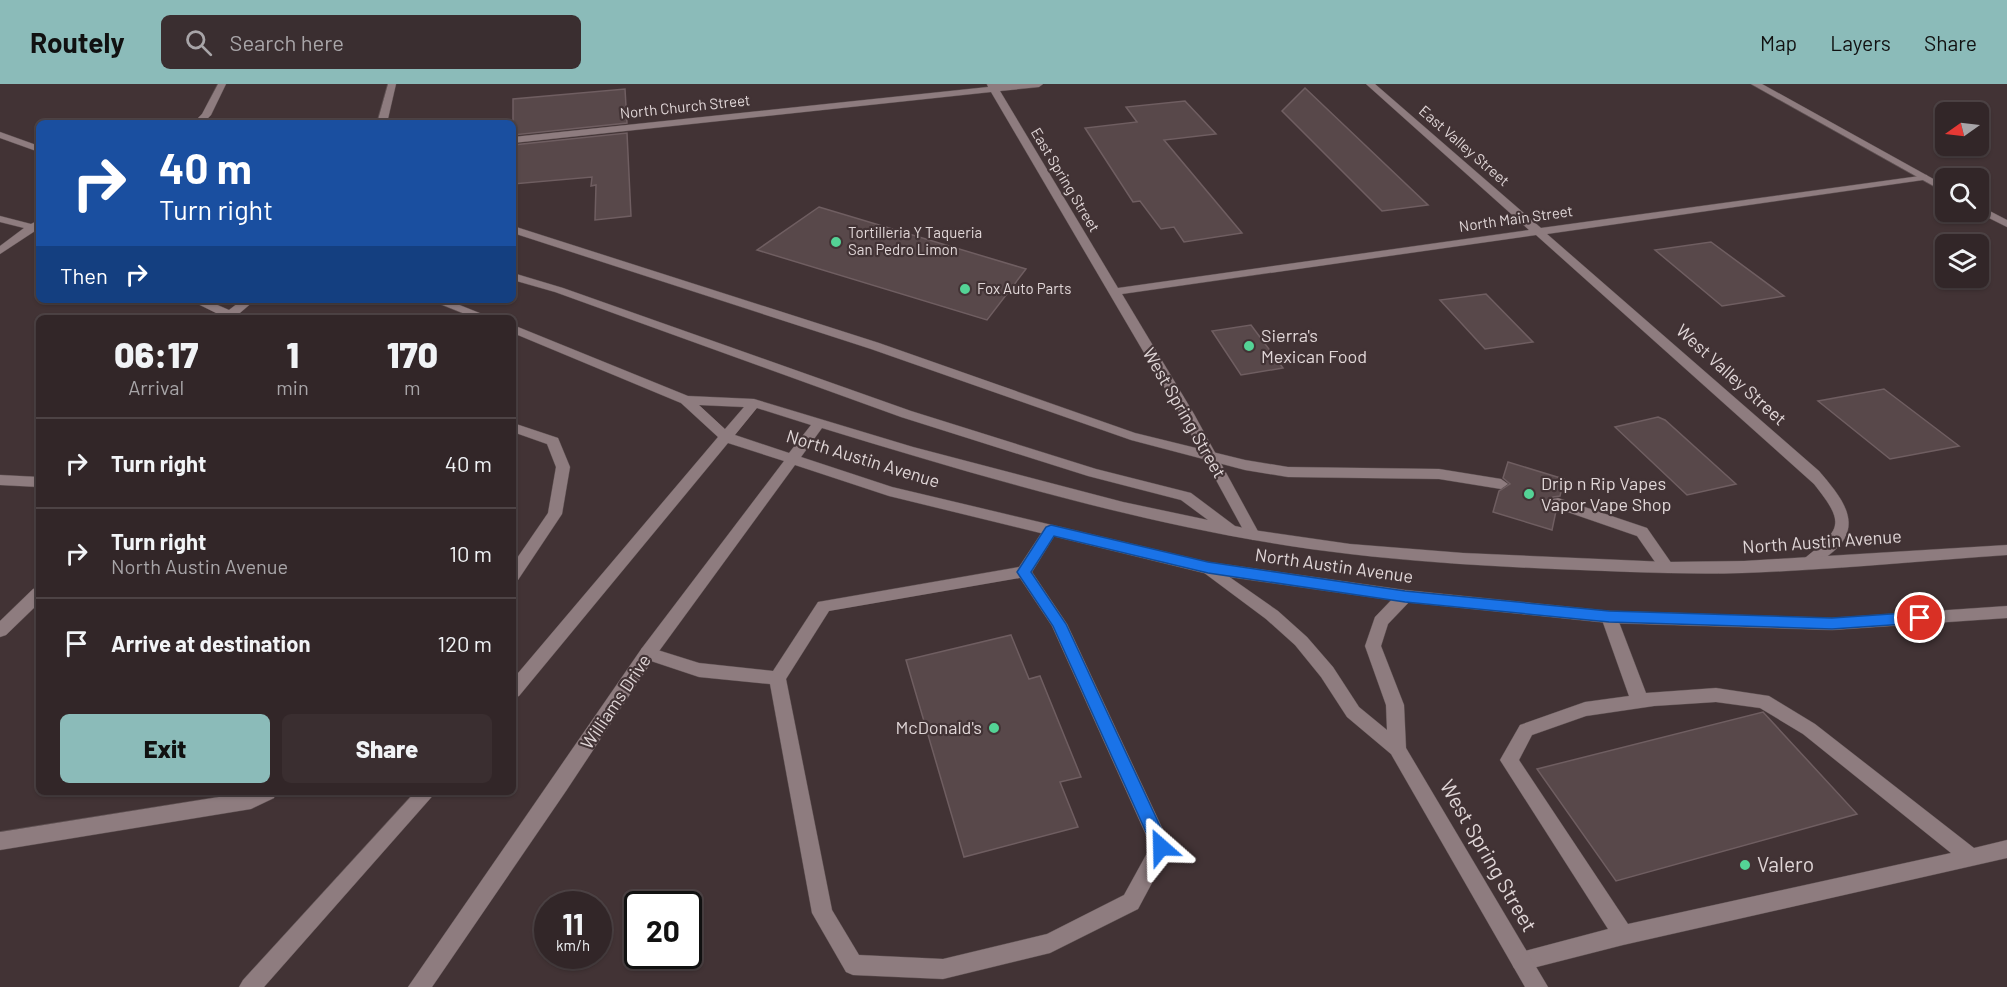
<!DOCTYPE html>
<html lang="en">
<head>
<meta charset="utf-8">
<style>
  :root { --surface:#322628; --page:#3a2e30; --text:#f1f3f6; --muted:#a8a5a8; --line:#4d4345; --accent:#8bbbb9 }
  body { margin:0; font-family:Barlow,sans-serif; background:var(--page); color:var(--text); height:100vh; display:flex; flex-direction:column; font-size:22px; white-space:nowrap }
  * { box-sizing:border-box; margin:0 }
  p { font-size:20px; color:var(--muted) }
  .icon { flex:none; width:33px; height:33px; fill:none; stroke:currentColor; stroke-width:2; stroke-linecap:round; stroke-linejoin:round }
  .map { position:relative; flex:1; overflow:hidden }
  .details { position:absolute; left:36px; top:231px; width:480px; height:480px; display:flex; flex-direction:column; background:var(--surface); border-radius:9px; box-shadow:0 2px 4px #0004,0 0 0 2px var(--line) }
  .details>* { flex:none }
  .guide { position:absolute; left:36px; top:36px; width:480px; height:183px; border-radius:9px; box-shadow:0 2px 4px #0004,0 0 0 2px var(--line); background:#1a4fa0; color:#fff; overflow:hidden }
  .needle { width:39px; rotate:256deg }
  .fabs { position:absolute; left:1935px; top:18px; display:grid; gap:12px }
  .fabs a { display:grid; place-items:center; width:54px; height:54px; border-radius:9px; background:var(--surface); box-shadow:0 2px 4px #0004,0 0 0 2px var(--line); font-size:30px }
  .speed { position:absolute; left:534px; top:807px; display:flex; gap:12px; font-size:30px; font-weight:700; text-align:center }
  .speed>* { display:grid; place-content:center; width:78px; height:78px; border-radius:50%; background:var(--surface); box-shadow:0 2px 4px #0004,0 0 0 2px var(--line); line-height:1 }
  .speed small { font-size:15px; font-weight:400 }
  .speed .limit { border:3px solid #111; border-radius:9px; background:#fff; color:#111 }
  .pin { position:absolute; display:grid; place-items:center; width:51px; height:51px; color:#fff; margin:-26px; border:3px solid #fff; border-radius:50%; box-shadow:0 2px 6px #0007 }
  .me { position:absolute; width:66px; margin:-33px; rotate:335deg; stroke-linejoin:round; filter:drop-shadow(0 0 4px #0008) }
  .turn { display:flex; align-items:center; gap:21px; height:126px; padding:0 24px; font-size:27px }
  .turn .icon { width:78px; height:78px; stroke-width:2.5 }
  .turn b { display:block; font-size:42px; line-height:51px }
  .then { display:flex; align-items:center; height:57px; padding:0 24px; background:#0003; gap:12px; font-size:22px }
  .eta { display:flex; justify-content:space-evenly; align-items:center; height:102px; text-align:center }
  .eta b { font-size:36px; font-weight:800; line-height:42px }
  .button { display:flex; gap:12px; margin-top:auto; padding:12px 24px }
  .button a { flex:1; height:69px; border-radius:9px; background:var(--accent); color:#111; font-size:24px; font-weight:800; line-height:69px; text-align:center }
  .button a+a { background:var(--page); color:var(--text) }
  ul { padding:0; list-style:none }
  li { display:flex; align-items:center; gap:18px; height:90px; padding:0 24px; border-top:2px solid var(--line) }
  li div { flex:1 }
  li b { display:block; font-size:22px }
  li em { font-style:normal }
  header { display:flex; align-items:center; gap:36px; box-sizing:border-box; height:84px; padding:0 30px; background:var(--accent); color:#111 }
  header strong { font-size:28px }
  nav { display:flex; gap:33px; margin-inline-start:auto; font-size:21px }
  .search { width:420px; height:54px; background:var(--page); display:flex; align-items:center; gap:15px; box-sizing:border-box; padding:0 21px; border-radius:9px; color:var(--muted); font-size:22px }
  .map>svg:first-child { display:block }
</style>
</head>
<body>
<header>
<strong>Routely</strong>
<div class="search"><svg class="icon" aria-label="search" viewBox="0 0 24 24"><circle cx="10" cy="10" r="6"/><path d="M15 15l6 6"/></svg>Search here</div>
<nav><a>Map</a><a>Layers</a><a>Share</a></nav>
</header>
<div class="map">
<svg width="2007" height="903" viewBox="0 0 2007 903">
  <rect width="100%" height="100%" fill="#423335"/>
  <!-- building -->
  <g fill="#58484a" stroke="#6f5e61" stroke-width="1.5">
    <path d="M1305,4L1428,121L1382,127L1282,27Z"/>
    <path d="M625,5L627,39L513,51V15Z"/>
    <path d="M1185,17L1216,50L1164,56L1242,149L1184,158L1174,143L1161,145L1140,117L1133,118L1085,44L1137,38L1126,23Z"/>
    <path d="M627,49L631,132L595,136L596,101L591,102L592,93L513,100V61Z"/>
    <path d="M819,123L1026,185L987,236L757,166Z"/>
    <path d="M1711,158L1784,212L1722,222L1655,166Z"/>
    <path d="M1486,210L1533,258L1485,265L1440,216Z"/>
    <path d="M1251,241L1283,284L1241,291L1212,247Z"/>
    <path d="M1884,305L1959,362L1890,375L1818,317Z"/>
    <path d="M1658,333L1665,336L1736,400L1687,411L1615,343Z"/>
    <path d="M1508,378L1564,395L1560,412L1553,413L1549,418L1551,424L1556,427L1552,446L1493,428L1499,407L1510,400L1503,394Z"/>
    <path d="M1011,551L1029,595L1040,592L1081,693L1060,698L1078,743L964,773L906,576Z"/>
    <path d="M1763,628L1857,730L1616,797L1537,685Z"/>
  </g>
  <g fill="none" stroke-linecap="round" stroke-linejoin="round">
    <!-- lane casing -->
    <g stroke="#5c4f50" stroke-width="1">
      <g id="lane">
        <path d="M388,0H396L387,39H377Z"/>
        <path d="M0,132L31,140L39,136V148L35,147L0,170V162L24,144L0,138Z"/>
        <path d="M513,142L879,259L1135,349L1245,376L1288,383L1439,385L1501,395L1508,400L1501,405L1439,395L1288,393L1245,386L1131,356L871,265L513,149Z"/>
        <path d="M190,216H206L229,226L242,216H255L234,234H221L222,232Z"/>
        <path d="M513,339L558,354L570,383L562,430L518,496L513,498V480L548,429L556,383L547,360L513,348Z"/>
        <path d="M0,391L39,393V403L0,401Z"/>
        <path d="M1558,414L1647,444L1672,480L1675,484L1672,488H1662L1637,452L1553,423L1551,419L1553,415Z"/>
        <path d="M1051,441L1058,446L1032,488L1067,540L1171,763L1168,769L1138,825L1050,869L943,895L853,891L846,888L812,829L770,600L699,593L642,574L640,569L642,564L648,563L699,579L773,587L818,518L1019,483L1046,442ZM1020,494L1052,542L1151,762L1124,811L1047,850L943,875L859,871L832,826L786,595L829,527Z"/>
        <path d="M39,503V519L6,551L0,553V537L33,505Z"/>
        <path d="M1609,527L1615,529L1617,533L1646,609L1716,604L1769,612L1815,640L1974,764L2007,756V774L1623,861L1521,887L1514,884L1511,877L1514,870L1608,845L1500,676L1520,641L1585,618L1629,612L1601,533L1603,529ZM1716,618L1760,624L1803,650L1951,769L1628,840L1519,676L1532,651L1586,632L1654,622Z"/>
        <path d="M250,708H276L274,714L251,725L0,766V748Z"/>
      </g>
    </g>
    <!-- street casing -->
    <g stroke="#5c4f50" stroke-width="1">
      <g id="street">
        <path d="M218,0H226L211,31L203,39H193L202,30Z"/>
        <path d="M987,0H1043L1039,3L1000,7L1118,204L1529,146L1366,0H1375L1541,144L1927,91V95L1923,96L1547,150L1819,387C1842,414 1867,443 1829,471C1821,477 1815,485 1805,482L1802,478L1805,474C1841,445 1846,440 1814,400L1536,151L1122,210L1194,330L1260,451L1253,456L1246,451L1180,330L991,8L513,59V53L988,3Z"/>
        <path d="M1208,478L1278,527L1307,553L1333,583L1359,623L1387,646L1386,621L1365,562L1375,533L1399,508H1411L1413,512L1411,516L1388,540L1381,562L1404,621L1406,664L1548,903H1525L1391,670L1347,633L1321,593L1295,561L1266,535L1203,488L1200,484L1203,480Z"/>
      </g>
    </g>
    <!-- secondary casing -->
    <g stroke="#5c4f50" stroke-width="1">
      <g id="secondary">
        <path d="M1751,0H1762L1946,102V109Z"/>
        <path d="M0,48L39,62V68L0,54Z"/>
        <path d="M1978,121L2007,136V143L1977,128H1978Z"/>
        <path d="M513,189L563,204L911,327L1096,385L1191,409L1235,442L1253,446L1350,460L1463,469L1667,478L1744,477L2007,461V471C1919,477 1830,486 1742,489C1679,491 1617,487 1555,485C1487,482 1418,478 1350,470C1174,450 992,396 822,344L801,373L892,403L1208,478L1405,506L1609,527L1832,534L2007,522V534L1832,546L1609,539L1405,518L1208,490L889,412L795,381L654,574L566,707L432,903H408L642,564L784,377L728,359L519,612L513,614V595L718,353L681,319L513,249V241L688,312L754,315L913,363L1123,418L1208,436L1181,416L1088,392L901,333L555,208L513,196ZM699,321L744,323L725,345ZM757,324L811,341L789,369L735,351Z"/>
        <path d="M430,216H447L492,234H475Z"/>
        <path d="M415,708H436L264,903H239L243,896Z"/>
      </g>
    </g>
    <!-- lane -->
    <use href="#lane" fill="#8e7c7f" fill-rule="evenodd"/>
    <!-- street -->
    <use href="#street" fill="#8e7c7f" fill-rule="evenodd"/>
    <!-- secondary -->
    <use href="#secondary" fill="#8e7c7f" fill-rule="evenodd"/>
  </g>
  <!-- route -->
  <path fill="#1a73e8" stroke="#114b97" stroke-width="1.5" d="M1051,441L1208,478L1405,507L1609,527L1832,534L1920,528L1927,534L1920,539L1832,545L1609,538L1405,518L1208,489L1054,452L1031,488L1066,540L1167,757L1170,763L1167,768L1161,771L1155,768L1053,542L1017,488L1046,443Z"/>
  <!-- markers -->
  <g fill="#54d396" stroke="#423335" stroke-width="2">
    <circle cx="836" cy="158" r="6"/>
    <circle cx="965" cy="205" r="6"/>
    <circle cx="1249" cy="262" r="6"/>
    <circle cx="1529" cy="410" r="6"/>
    <circle cx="994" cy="644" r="6"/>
    <circle cx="1745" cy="781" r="6"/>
  </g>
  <g text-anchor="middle" stroke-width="4.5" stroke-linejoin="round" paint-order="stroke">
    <!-- far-street labels -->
    <g font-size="15" fill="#e0d6d7" stroke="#423335">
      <text transform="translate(685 23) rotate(-6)" y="5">North Church Street</text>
      <text transform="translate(1464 62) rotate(41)" y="5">East Valley Street</text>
      <text transform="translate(1065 96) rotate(59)" y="5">East Spring Street</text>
      <text transform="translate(1516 135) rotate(-8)" y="5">North Main Street</text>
    </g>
    <!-- far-poi labels -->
    <g font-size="15" fill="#e0d6d7" stroke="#423335" text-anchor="start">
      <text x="848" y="154">Tortilleria Y Taqueria<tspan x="848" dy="17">San Pedro Limon</tspan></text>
      <text x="977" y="210">Fox Auto Parts</text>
    </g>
    <!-- poi labels -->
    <g font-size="18" fill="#e0d6d7" stroke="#423335" text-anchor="start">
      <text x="1261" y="258">Sierra's<tspan x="1261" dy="21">Mexican Food</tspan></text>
      <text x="1541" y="406">Drip n Rip Vapes<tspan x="1541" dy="21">Vapor Vape Shop</tspan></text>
      <text x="982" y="650" text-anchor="end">McDonald's</text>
    </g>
    <!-- street labels -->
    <g font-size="18" fill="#e0d6d7" stroke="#423335">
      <text transform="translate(1731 291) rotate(42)" y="6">West Valley Street</text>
      <text transform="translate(1184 329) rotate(60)" y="6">West Spring Street</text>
      <text transform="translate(863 375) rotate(17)" y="6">North Austin Avenue</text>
      <text transform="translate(1822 458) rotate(-4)" y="6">North Austin Avenue</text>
      <text transform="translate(1334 482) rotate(8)" y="6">North Austin Avenue</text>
      <text transform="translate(616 618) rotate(-56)" y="6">Williams Drive</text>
    </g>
    <!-- near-street labels -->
    <g font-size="21" fill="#e0d6d7" stroke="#423335">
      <text transform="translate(1488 772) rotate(60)" y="7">West Spring Street</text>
    </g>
    <!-- near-poi labels -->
    <g font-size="21" fill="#e0d6d7" stroke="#423335" text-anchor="start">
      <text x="1757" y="788">Valero</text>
    </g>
  </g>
</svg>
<div class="fabs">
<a><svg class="needle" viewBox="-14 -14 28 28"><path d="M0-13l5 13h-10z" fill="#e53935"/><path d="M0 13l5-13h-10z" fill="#a8a5a8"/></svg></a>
<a><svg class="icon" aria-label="search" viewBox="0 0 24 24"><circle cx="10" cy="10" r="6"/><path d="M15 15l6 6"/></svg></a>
<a><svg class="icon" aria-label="layers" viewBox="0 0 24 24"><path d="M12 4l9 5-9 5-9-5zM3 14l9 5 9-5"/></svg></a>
</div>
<div class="speed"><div>11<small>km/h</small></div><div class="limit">20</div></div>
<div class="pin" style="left:1920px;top:534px;background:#d93025"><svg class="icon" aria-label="arrive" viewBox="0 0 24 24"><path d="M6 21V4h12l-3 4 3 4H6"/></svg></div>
<svg class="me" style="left:1161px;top:763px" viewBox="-20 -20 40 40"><path d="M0-17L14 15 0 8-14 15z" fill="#1a73e8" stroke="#fff" stroke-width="4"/></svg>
<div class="guide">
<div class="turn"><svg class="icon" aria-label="right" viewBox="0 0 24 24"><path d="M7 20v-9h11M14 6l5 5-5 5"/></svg><div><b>40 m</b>Turn right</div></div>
<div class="then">Then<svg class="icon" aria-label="right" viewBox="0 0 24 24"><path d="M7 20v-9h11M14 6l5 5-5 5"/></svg></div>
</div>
<section class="details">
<div class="eta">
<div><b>06:17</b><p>Arrival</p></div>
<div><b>1</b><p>min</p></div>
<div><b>170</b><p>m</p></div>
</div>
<ul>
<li><svg class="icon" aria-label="right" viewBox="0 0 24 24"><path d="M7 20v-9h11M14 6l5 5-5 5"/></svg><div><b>Turn right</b></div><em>40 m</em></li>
<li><svg class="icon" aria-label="right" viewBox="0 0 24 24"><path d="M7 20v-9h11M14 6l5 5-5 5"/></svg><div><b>Turn right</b><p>North Austin Avenue</p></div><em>10 m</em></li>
<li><svg class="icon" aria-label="arrive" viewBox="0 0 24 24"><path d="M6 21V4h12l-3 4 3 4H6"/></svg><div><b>Arrive at destination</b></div><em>120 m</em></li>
</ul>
<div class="button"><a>Exit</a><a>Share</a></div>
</section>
</div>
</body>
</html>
